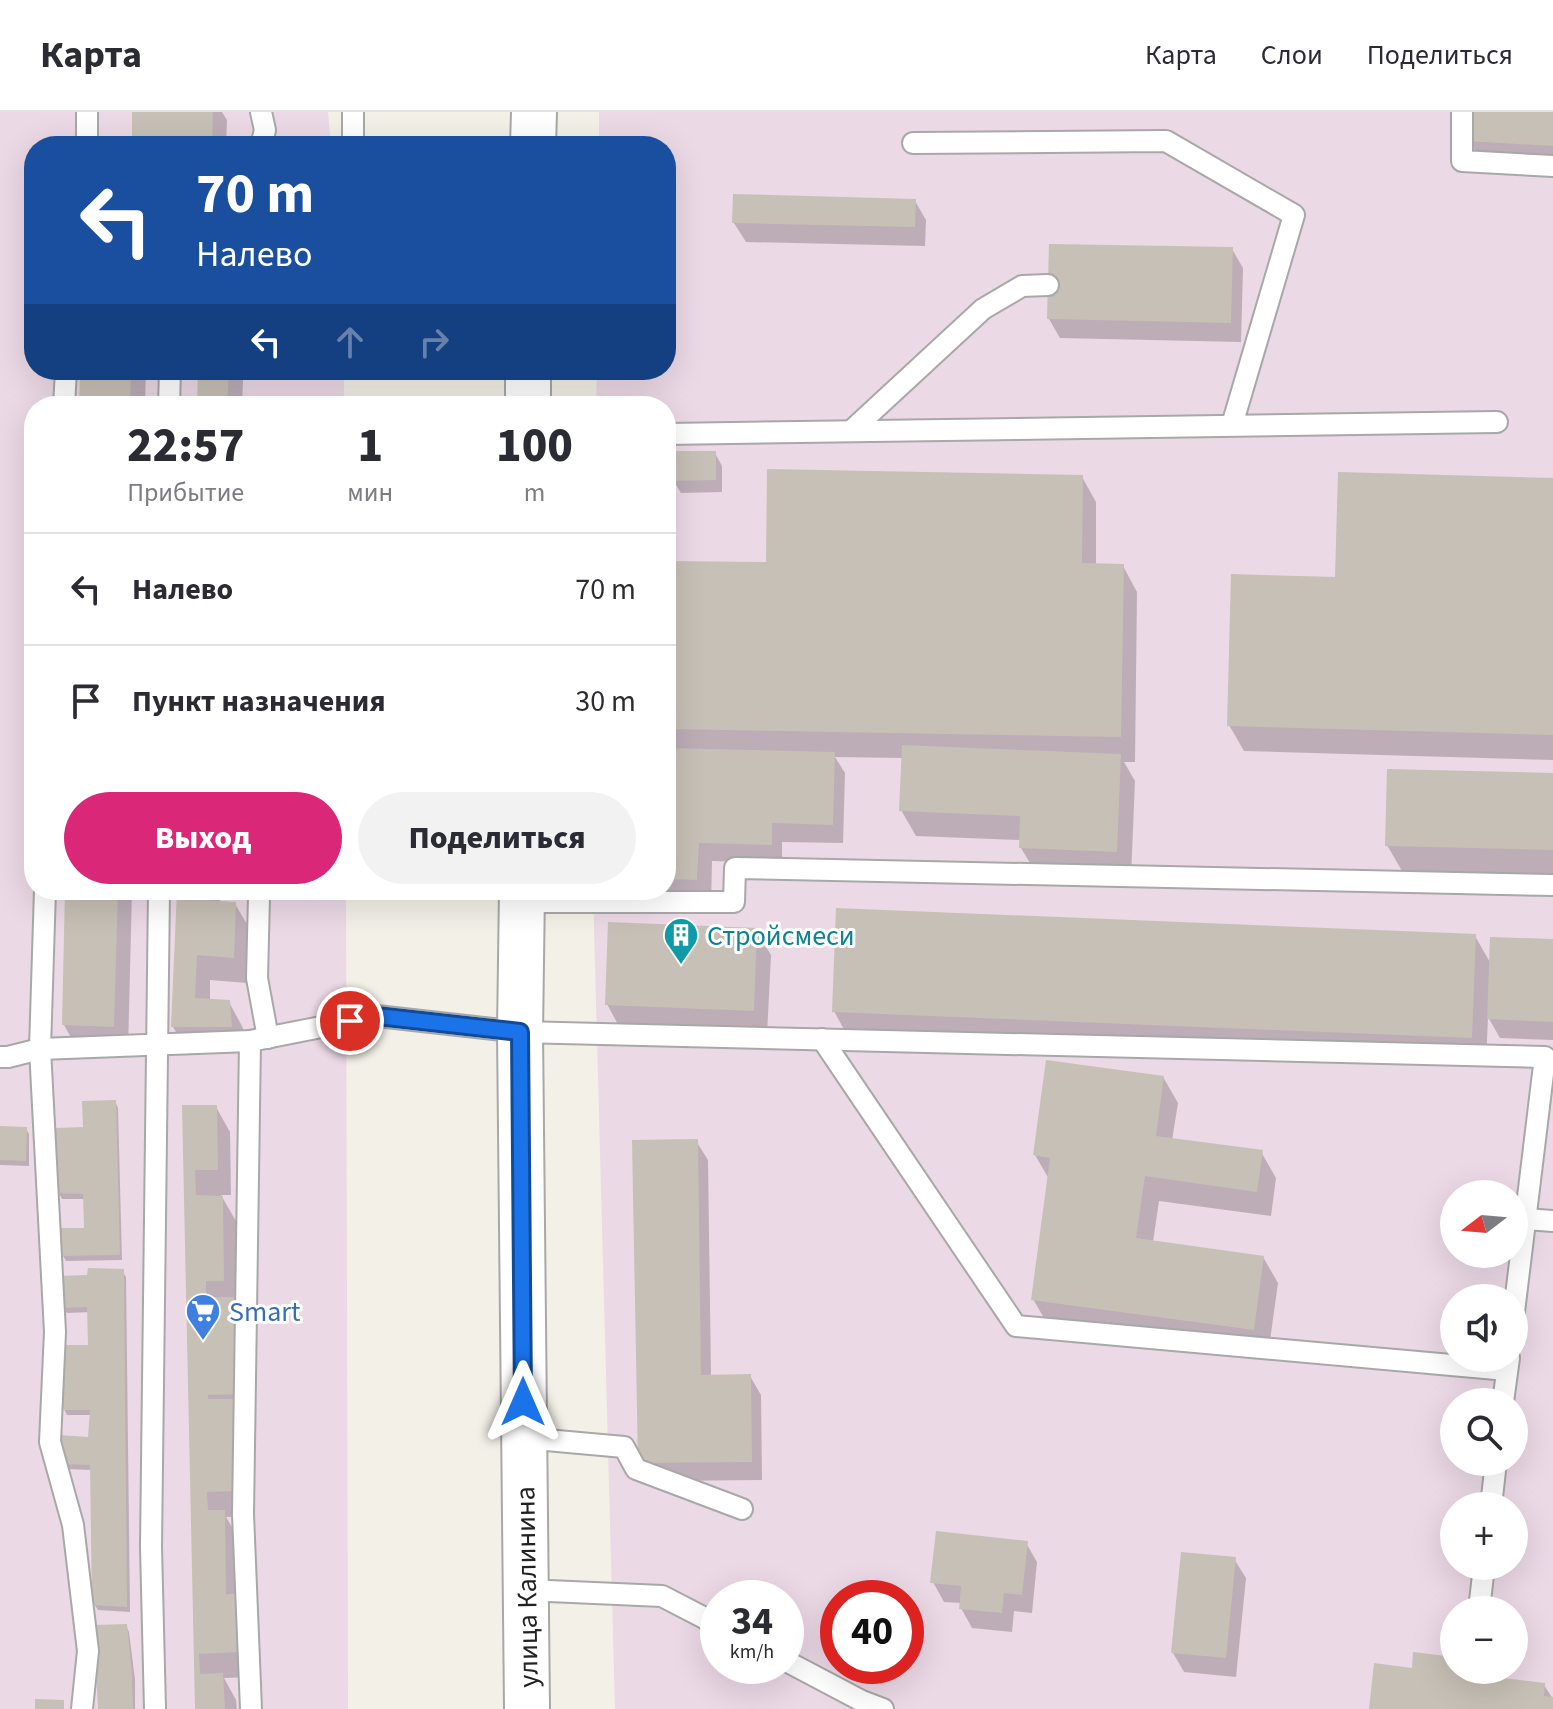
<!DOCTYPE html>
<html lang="ru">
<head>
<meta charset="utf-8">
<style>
  :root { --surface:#fff; --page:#f2f2f3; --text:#2b2b33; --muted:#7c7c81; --line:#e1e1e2; --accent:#db2777 }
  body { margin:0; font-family:"Source Sans 3",sans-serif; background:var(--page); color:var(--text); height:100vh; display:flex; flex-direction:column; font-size:30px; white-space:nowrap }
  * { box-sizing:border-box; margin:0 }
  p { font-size:26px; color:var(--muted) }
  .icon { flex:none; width:44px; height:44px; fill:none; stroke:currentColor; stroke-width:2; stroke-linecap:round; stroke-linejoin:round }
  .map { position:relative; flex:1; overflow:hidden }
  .side { position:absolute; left:24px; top:284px; width:652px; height:504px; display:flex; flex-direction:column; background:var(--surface); border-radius:32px; box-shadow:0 8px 32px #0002 }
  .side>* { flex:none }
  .guide { position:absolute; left:24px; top:24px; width:652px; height:244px; border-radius:32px; box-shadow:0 8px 32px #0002; background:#1a4fa0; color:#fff; overflow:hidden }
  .needle { width:52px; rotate:254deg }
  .tools { position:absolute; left:1440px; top:1068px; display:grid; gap:16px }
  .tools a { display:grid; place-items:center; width:88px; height:88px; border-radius:50%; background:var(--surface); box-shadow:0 8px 32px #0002; font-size:40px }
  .speed { position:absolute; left:700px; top:1468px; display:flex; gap:16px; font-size:40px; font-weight:700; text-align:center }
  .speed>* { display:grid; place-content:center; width:104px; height:104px; border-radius:50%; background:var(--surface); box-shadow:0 8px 32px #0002; line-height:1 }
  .speed small { font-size:20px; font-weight:400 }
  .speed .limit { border:12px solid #d22; background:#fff; color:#111 }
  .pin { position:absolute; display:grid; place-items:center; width:68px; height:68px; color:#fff; margin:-34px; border:4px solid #fff; border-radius:50%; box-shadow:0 2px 8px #0007 }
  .me { position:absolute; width:88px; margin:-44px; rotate:0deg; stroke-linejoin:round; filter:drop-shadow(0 0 6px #0008) }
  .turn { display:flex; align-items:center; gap:28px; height:168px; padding:0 40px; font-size:36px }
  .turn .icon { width:104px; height:104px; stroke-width:2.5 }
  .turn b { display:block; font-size:56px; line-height:68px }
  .lanes { display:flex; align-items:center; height:76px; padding:0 40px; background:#0003; justify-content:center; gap:40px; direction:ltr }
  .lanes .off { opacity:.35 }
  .eta { display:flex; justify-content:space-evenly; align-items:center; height:136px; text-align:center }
  .eta b { font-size:48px; font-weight:800; line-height:56px }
  .primary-button { display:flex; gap:16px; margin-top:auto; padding:16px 40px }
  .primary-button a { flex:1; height:92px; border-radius:48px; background:var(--accent); color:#fff; font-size:32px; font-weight:800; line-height:92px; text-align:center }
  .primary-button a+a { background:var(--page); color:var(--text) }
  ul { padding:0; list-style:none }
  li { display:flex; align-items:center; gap:24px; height:112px; padding:0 40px; border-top:2px solid var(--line) }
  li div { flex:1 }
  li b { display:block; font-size:30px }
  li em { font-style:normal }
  header { display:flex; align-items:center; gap:48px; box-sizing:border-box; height:112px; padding:0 40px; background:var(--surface); border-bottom:2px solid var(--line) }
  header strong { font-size:38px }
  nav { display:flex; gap:44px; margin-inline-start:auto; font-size:28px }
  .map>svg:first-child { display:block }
</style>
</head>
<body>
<header>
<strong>Карта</strong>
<nav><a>Карта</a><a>Слои</a><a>Поделиться</a></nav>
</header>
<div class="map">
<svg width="1553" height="1597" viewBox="0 0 1553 1597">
  <rect width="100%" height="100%" fill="#f2f0e7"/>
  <!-- industrial -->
  <g fill="#ebd9e5" fill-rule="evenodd">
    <path d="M0,0H328L331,34H34V258H344V294H34V778H346L348,1597H0Z"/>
    <path d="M599,0H1553V1597H615L593,778H666V294H596L597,258H666V34H599ZM1454,1082H1514V1142H1454ZM1454,1186H1514V1246H1454ZM1454,1290H1514V1350H1454ZM1454,1394H1514V1454H1454ZM718,1486H786V1554H718ZM838,1486H906V1554H838ZM1454,1498H1514V1558H1454Z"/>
  </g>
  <!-- shadow -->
  <g fill="#0003">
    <path d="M134,0H222L227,8L226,34H134Z"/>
    <path d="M1553,0V58L1484,54L1469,28Z"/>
    <path d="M915,89L926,108L925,134L746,130L734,111Z"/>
    <path d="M1232,137L1243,156L1241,230L1060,226L1049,207Z"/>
    <path d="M82,258H146L145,294H81Z"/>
    <path d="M200,258H299V265L243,268L242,294H199Z"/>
    <path d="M715,341L722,354V380L681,381L673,368Z"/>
    <path d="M1082,365L1096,390V454H1123L1137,480L1135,650H1124L1135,669L1131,765L1036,761L1021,736V728L916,724L901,698L904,646L835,645L845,661L843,731L782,730V751L712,749L711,793L658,791L650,778H666V451L768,452Z"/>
    <path d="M1553,368V648L1244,639L1229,613Z"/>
    <path d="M1553,663V763L1402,759L1387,733Z"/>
    <path d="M67,778H132L128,940L78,938L64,913Z"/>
    <path d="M179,778H221L220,791L235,792L250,817L247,871L210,868V889L229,890L243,916L245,940H188L173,915Z"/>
    <path d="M756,818L771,843L767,923L621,918L607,892Z"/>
    <path d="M1475,824L1491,852L1553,829V928L1500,926L1488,905L1486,951L848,925L834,899Z"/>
    <path d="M1163,965L1178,991L1172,1028L1261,1040L1276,1066L1271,1104L1159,1089L1153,1130L1263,1145L1278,1171L1268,1243L1048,1213L1033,1187L1049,1067L1035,1043Z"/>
    <path d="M115,990L118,996L122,1148L66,1149L63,1144L86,1118L85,1087H62L59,1081L85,1016Z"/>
    <path d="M184,995H216L230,1020L231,1083H221L237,1111L238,1187H241L256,1213V1307H247L252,1404L226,1405L238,1425L254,1565L224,1566L236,1588L237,1597H197Z"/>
    <path d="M0,1016L26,1017L29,1022V1054L0,1053Z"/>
    <path d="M696,1029L708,1048L711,1265L750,1264L761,1283L762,1368L651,1369L640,1350Z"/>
    <path d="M122,1159L126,1165L130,1500L98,1498L94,1492L92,1358L65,1357L62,1351L90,1327L92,1303H67L64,1297L90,1234V1200L67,1201L63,1196L89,1164Z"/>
    <path d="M1026,1431L1037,1450L1032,1501L1014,1499L1012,1520L972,1516L961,1496L962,1491L944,1490L933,1470Z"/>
    <path d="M1234,1447L1246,1466L1236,1565L1184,1560L1173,1541Z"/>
    <path d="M126,1514L129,1520L135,1568V1597H100Z"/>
    <path d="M1454,1547V1558H1498L1503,1568L1544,1573L1553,1587V1597H1371L1413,1558Z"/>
  </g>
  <!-- building -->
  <g fill="#c7c0b6">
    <path d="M132,0H213L212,34H132Z"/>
    <path d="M1469,0H1553V34L1467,29Z"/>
    <path d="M733,82L916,87L915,115L732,111Z"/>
    <path d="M1049,132L1233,135L1231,211L1047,207Z"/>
    <path d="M80,258H131L130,294H79Z"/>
    <path d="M198,258H229L227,294H197Z"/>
    <path d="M672,339H716V368L671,369Z"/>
    <path d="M767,357L1083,363L1082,451L1124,452L1121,625L666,617V449L766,450Z"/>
    <path d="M1338,360L1553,366V623L1227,614L1231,462L1335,465Z"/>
    <path d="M902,633L1121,642L1117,740L1019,736L1020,704L899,699Z"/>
    <path d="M666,636L835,640L833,713L772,711V733L699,731L697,768L666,767Z"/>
    <path d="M1387,657L1553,661V738L1385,734Z"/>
    <path d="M65,778H118L114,915L62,913Z"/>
    <path d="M177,778H206L205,788L236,790L234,846L197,843L195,886L230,888L232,915H171Z"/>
    <path d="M836,796L1476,822L1472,926L832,900Z"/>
    <path d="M608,810L757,816L754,899L605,893Z"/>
    <path d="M1490,825L1553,827V910L1487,907Z"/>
    <path d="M1046,948L1164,964L1156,1024L1263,1038L1257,1080L1145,1064L1136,1126L1264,1144L1254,1218L1031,1188L1050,1046L1033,1043Z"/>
    <path d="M116,988L120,1143L61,1144V1116H84L83,1082L57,1081L55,1016L83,1015L82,989Z"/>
    <path d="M182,993H217L218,1058H195L196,1083L223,1084L224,1169H206V1185H243V1282L208,1283V1287H237L238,1379L207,1380L208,1398H225L226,1482H237L240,1540L199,1542L200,1562L223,1561L225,1597H195Z"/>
    <path d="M0,1014L27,1015L26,1049L0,1048Z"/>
    <path d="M698,1027L701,1263L751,1262L752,1350L638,1351L632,1028Z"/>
    <path d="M88,1156L124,1157L127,1495L92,1493L90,1353L60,1352L59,1323L88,1325L90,1298H62L59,1233H88L87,1195L61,1196L60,1164L87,1163Z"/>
    <path d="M936,1419L1028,1429L1022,1483L1004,1481L1002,1501L959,1497L961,1474L930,1471Z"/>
    <path d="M1181,1440L1236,1445L1226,1546L1171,1541Z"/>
    <path d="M127,1512L132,1561L133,1597H98L94,1513Z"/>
    <path d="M1413,1540L1454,1545V1558H1495L1494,1565L1545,1571L1544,1584L1553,1585V1597H1369L1374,1551L1412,1556Z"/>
    <path d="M35,1587L64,1588V1597H35Z"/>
  </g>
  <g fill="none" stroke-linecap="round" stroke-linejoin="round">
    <!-- service casing -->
    <g stroke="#a8a8a8" stroke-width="24">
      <g id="service">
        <path d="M87,0V34"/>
        <path d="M261,0L265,18L261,34"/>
        <path d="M1462,0V49L1553,54"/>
        <path d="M913,31L1166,29L1294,103L1232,313"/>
        <path d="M353,34V0"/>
        <path d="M64,294L66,258"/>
        <path d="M169,294L170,258"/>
        <path d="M851,319L983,197L1022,174L1048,173"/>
        <path d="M666,322L1497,310"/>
        <path d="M45,778L40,937L55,1220L50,1330L73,1413L88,1539L82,1597"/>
        <path d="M259,784L257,866L268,926"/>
        <path d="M522,790H734L735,756L1553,773"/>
        <path d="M822,927L1016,1214L1507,1258"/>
        <path d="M250,929L243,1402L251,1597"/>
        <path d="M0,945H8L40,937L250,929L377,904L520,920L1545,945L1514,1200"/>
        <path d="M1525,1107L1553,1109"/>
        <path d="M1503,1290L1509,1246"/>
        <path d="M524,1326L624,1335L636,1357L742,1397"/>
        <path d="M1491,1394L1496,1350"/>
        <path d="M526,1478L662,1484L718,1513"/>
        <path d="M1479,1498L1484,1454"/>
        <path d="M786,1549L862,1589L883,1597"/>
        <path d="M155,1597L151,1435L159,778"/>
      </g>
    </g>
    <!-- tertiary casing -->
    <g stroke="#a8a8a8" stroke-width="48">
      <g id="tertiary">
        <path d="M533,34L534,0"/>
        <path d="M528,294V258"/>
        <path d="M522,778L520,920L527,1597"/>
      </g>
    </g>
    <!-- service -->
    <use href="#service" stroke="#fff" stroke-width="20"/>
    <!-- tertiary -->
    <use href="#tertiary" stroke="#fff" stroke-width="44"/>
  </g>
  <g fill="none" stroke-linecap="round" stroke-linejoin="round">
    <!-- route casing -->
    <g stroke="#114b97" stroke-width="20">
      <path id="route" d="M350,909L377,904L520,920L523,1290"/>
    </g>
    <!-- route -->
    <use href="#route" stroke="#1a73e8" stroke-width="14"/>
  </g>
  <!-- icons -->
  <defs>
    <g id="building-pin" transform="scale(1.8)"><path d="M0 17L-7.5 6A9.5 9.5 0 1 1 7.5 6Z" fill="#0f9aa8" stroke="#fff"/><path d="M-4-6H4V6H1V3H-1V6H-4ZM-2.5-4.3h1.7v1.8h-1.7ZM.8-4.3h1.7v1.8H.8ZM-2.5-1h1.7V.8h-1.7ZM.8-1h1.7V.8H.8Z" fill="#fff"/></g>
    <g id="supermarket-pin" transform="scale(1.8)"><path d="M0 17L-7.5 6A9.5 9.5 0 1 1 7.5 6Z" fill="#3f7fe0" stroke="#fff"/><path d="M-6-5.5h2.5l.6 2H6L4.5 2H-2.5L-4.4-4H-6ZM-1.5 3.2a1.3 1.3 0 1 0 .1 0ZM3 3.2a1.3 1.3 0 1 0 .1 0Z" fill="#fff"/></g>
  </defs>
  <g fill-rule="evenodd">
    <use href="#building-pin" x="681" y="823"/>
    <use href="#supermarket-pin" x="203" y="1199"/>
  </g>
  <g text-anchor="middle" stroke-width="6" stroke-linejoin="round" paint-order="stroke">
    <!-- culture labels -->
    <g font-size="28" fill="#0d838f" stroke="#fff" text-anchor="start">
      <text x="707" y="833">Стройсмеси</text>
    </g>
    <!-- shop labels -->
    <g font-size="28" fill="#366cbe" stroke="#fff" text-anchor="start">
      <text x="229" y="1209">Smart</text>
    </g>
    <!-- street labels -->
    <g font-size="28" fill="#212121" stroke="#fff">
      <text transform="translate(526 1475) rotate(-91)" y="10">улица Калинина</text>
    </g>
  </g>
</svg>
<div class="tools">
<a><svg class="needle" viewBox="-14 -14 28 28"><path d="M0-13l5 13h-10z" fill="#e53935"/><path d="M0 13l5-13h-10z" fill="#7c7c81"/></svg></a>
<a><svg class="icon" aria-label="sound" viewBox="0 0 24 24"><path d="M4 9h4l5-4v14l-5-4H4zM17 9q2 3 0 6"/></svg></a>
<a><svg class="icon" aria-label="search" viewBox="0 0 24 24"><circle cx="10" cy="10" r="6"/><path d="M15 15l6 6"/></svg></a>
<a>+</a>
<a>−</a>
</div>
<div class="speed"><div>34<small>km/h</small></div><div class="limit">40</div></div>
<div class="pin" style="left:350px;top:909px;background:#d93025"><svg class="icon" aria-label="arrive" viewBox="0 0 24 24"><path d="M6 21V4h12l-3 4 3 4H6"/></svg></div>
<svg class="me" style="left:523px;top:1290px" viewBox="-20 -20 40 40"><path d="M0-17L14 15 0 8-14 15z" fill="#1a73e8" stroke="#fff" stroke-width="4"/></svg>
<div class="guide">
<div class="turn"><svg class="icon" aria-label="left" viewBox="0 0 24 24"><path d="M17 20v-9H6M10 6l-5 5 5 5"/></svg><div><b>70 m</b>Налево</div></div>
<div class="lanes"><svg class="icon" aria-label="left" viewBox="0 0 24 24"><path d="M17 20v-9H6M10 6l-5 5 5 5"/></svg><svg class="icon off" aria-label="ahead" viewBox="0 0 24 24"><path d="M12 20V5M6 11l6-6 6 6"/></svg><svg class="icon off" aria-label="right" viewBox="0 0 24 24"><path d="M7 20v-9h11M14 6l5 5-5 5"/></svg></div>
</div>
<section class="side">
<div class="eta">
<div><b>22:57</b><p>Прибытие</p></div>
<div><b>1</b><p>мин</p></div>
<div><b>100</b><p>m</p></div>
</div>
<ul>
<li><svg class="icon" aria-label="left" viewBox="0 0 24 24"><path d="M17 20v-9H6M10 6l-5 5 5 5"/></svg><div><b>Налево</b></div><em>70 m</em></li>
<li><svg class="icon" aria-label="arrive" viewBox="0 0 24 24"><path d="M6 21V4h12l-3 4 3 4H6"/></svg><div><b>Пункт назначения</b></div><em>30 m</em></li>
</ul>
<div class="primary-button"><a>Выход</a><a>Поделиться</a></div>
</section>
</div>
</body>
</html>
